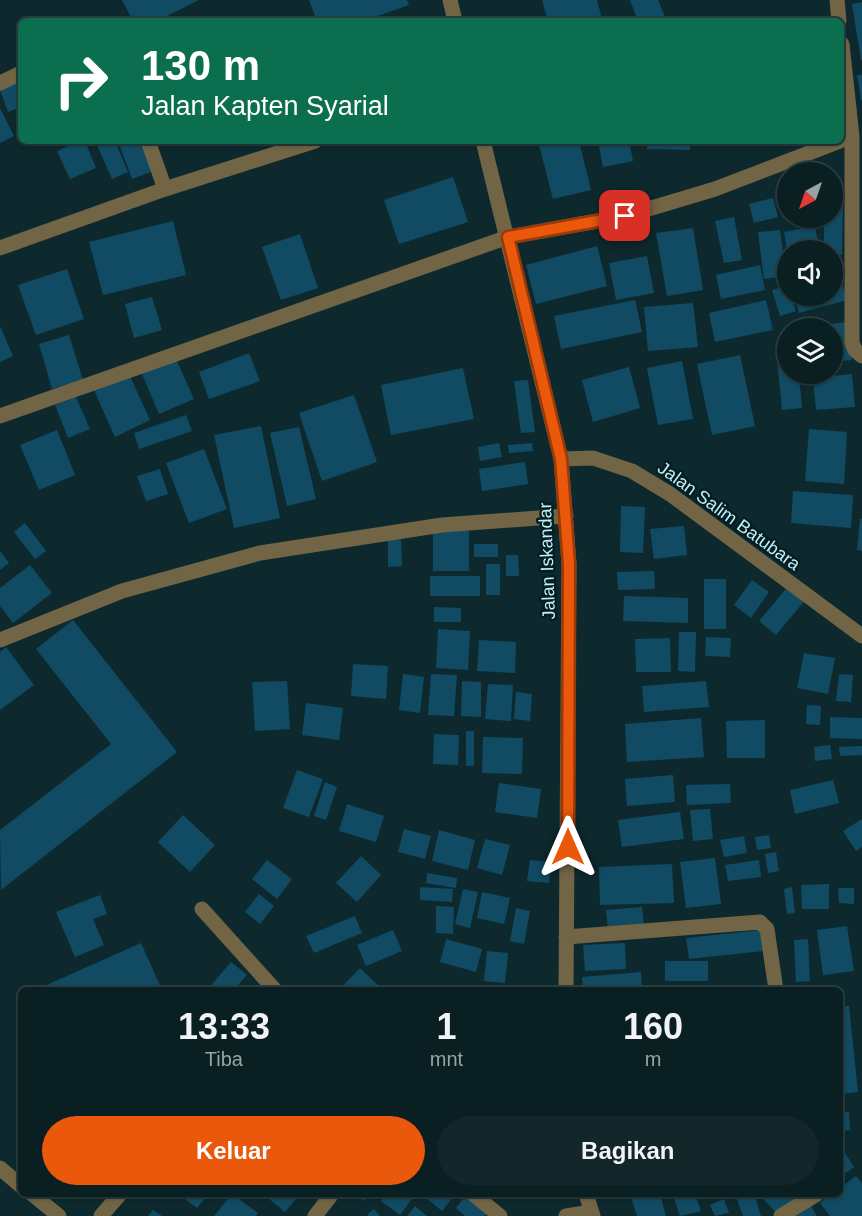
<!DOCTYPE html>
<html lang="id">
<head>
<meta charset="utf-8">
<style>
  :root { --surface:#0a1f22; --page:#13272a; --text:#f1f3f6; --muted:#99a2a5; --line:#2a3d40; --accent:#ea580c }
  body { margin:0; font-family:Arial,sans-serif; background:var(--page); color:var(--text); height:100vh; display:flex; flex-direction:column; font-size:22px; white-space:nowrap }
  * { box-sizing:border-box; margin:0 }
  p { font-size:20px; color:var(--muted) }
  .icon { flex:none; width:33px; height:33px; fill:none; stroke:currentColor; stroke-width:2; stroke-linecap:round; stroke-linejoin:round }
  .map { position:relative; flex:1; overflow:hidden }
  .details { position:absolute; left:18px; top:987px; width:825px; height:210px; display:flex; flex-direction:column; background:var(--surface); border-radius:9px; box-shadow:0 2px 4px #0004,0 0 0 2px var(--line) }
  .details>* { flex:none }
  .top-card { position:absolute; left:18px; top:18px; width:826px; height:126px; border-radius:9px; box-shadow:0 2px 4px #0004,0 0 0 2px var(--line); background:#0b6e4f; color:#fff; overflow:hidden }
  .needle { width:39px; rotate:220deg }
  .fabs { position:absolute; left:777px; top:162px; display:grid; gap:12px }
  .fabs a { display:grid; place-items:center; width:66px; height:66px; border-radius:50%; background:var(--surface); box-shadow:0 2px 4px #0004,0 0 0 2px var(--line); font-size:30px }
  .pin { position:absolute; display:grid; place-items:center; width:51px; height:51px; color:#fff; margin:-26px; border-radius:12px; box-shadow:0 3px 9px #0006 }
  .me { position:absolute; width:66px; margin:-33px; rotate:0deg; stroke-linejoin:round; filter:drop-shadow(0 0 4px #0008) }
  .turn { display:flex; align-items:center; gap:21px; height:126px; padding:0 24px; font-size:27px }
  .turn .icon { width:78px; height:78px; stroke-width:2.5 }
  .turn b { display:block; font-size:42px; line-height:51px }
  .eta { display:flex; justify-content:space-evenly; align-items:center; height:102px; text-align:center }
  .eta b { font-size:36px; font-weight:700; line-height:42px }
  .cta { display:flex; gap:12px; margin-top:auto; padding:12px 24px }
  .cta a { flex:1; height:69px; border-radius:36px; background:var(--accent); color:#fff; font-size:24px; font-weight:700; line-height:69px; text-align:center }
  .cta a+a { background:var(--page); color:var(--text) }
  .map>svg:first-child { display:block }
</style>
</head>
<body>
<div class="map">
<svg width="862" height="1216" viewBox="0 0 862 1216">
  <rect width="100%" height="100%" fill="#0d292e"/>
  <!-- building -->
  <g fill="#104b63">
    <path d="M122,0H199L157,21H133Z"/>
    <path d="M309,0H407L409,5L363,21H317Z"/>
    <path d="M542,0H597L602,19L594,21H548Z"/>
    <path d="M630,0H658L666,19L638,21Z"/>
    <path d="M862,2V60H861L852,4Z"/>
    <path d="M857,75H862V100H861Z"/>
    <path d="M21,80V107L8,112L0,90Z"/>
    <path d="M0,108L14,136L0,143Z"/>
    <path d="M80,141H85L96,168L70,179L57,151Z"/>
    <path d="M95,141H115L128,172L112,179Z"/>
    <path d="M118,141H145L156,170L132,179Z"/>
    <path d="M538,141H579L591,190L553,199Z"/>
    <path d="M598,141H629L633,161L603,167Z"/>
    <path d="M647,141H690V150L647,149Z"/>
    <path d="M453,177L468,222L399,244L384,200Z"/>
    <path d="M788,197V217L782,218L777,200Z"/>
    <path d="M773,198L778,217L754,223L749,204Z"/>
    <path d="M832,202H843L842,255H832V250H824V218H832Z"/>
    <path d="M734,217L742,260L724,263L715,221Z"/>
    <path d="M173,221L186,275L103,295L89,242Z"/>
    <path d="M815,226L819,249L787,250L784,232Z"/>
    <path d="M693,228L703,290L667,296L656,233Z"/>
    <path d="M780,230L786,276L764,279L758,232Z"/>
    <path d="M300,234L318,288L281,300L262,247Z"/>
    <path d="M597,246L607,286L536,304L526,265Z"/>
    <path d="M647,256L654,293L616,300L609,263Z"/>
    <path d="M760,265L765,290L721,299L716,275Z"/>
    <path d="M67,269L84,319L36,335L18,285Z"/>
    <path d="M838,269L847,300L799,313L794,296H832V270Z"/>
    <path d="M788,285V296H791L796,311L780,316L772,290Z"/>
    <path d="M152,297L162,330L134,338L125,304Z"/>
    <path d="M635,300L642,332L561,349L554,316Z"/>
    <path d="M766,300L773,330L715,342L709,313Z"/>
    <path d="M693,303L698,347L648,351L644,307Z"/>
    <path d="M847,322L852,360L832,362V328L806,327Z"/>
    <path d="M0,326L13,356L0,362Z"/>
    <path d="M69,335L83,380L52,389L39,344Z"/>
    <path d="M249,353L260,381L209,399L199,372Z"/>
    <path d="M740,355L755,426L712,435L697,364Z"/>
    <path d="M788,358V374H799L802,408L782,410L777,359Z"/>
    <path d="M176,359L194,399L159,414L142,374Z"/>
    <path d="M682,361L693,419L658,425L647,368Z"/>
    <path d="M629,367L640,408L593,422L582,380Z"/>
    <path d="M463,368L474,419L391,435L381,385Z"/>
    <path d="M129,374L150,420L115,437L94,390Z"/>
    <path d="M852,374L855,407L816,410L813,378Z"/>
    <path d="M528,380L535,432L521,433L514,381Z"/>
    <path d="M354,395L377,462L322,481L299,413Z"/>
    <path d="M76,397L90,429L68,438L55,405Z"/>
    <path d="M186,415L192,431L139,449L134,433Z"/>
    <path d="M261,426L280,518L234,528L214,435Z"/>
    <path d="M299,427L316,499L287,506L270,433Z"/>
    <path d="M809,429L847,432L844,484L805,481Z"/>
    <path d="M57,430L75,475L39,490L20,445Z"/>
    <path d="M499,443L502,457L480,461L478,447Z"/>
    <path d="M532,443L533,451L509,453L508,445Z"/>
    <path d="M204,449L227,509L189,523L166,463Z"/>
    <path d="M525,462L528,484L482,491L479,469Z"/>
    <path d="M160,469L168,494L146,501L137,476Z"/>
    <path d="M793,491L853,495L851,528L791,523Z"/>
    <path d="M621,506L645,507L643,553L620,552Z"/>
    <path d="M860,518L862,519V551L857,550Z"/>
    <path d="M25,523L46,551L35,559L14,532Z"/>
    <path d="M684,526L687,555L654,559L650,529Z"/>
    <path d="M433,530L469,531V571H433Z"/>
    <path d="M401,539L402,566L388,567V540Z"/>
    <rect x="474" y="544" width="24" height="13"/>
    <path d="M0,551L9,563L0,570Z"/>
    <path d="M506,555H518L519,576H506Z"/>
    <rect x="486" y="564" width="14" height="31"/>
    <path d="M30,565L52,593L13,623L0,606V588Z"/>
    <path d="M654,571L655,589L618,590L617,572Z"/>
    <rect x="430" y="576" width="50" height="20"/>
    <rect x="704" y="579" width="22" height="50"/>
    <path d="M752,580L769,592L751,618L734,605Z"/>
    <path d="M790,584L807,598L776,635L759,621Z"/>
    <path d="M624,596L688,598V623L623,621Z"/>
    <path d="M434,607L461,608V622H434Z"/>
    <path d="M73,620L177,752L1,890L0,830L111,744L36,649Z"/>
    <path d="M438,629L470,631L468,670L436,668Z"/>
    <path d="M679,632H696L695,672L678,671Z"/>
    <path d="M706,637L731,638L730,657L705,656Z"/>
    <path d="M670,638L671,672H636L635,639Z"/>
    <path d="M479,640L516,642L515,673L477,671Z"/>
    <path d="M6,647L34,685L0,710V652Z"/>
    <path d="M804,653L835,658L828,694L797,688Z"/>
    <path d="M353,664L388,666L386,699L351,696Z"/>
    <path d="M403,674L424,677L420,713L399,710Z"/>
    <path d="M431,674L457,675L454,716L428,715Z"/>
    <path d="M839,674L853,675L851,702L836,701Z"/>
    <path d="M287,681L290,729L255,731L252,682Z"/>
    <path d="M462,681L481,682V717L461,716Z"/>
    <path d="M706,681L709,707L644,712L642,686Z"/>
    <path d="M488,684L513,685L511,721L485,719Z"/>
    <path d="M516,692L532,694L530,721L514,719Z"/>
    <path d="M306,703L343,708L339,740L302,735Z"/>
    <path d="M807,705L821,706L820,725L806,724Z"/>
    <path d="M830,717L862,718V739L830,738Z"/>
    <path d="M701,718L704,757L627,762L625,724Z"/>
    <path d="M765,720V758H727L726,721Z"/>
    <rect x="466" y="731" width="8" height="35"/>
    <path d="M434,734L459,735L458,765L433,764Z"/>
    <path d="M483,737L523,738L522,774L482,773Z"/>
    <path d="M830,745L832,759L815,761L814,747Z"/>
    <path d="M862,746V755L840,756L839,747Z"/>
    <path d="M297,770L323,779L309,817L283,808Z"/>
    <path d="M673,775L675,802L627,806L625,779Z"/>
    <path d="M833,780L839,803L795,814L790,790Z"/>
    <path d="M325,782L337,787L326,820L314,816Z"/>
    <path d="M499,783L541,789L537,818L495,812Z"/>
    <path d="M730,784L731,803L687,805L686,785Z"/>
    <path d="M347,804L384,816L376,842L339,831Z"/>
    <path d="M710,809L713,839L693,841L690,810Z"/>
    <path d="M680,812L684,839L622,847L618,820Z"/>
    <path d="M183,815L215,845L190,872L158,842Z"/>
    <path d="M862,819V847L856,851L843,831Z"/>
    <path d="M404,829L431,836L425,859L398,852Z"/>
    <path d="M439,830L475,840L468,870L432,861Z"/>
    <path d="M769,835L771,848L757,850L755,837Z"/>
    <path d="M744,836L747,853L724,857L720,840Z"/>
    <path d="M485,839L510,845L502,875L477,868Z"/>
    <path d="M776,852L779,871L768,873L765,854Z"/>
    <path d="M361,856L381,875L357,902L336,883Z"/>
    <path d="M715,858L721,904L686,908L680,862Z"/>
    <path d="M267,860L292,879L277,899L252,879Z"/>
    <path d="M530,860L551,862L549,883L527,881Z"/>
    <path d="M759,860L761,877L728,881L725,865Z"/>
    <path d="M672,864L674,903L600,905L599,867Z"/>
    <path d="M427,873L457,878L456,888L426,883Z"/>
    <path d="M829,884V909H802L801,885Z"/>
    <path d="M420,887L453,889L452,902L420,900Z"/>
    <path d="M792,887L795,913L787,914L784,889Z"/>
    <path d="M838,888H854V904L839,903Z"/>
    <path d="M463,889L478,892L470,928L455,924Z"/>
    <path d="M482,892L510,898L504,924L477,918Z"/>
    <path d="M259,894L274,906L260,924L245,912Z"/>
    <path d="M100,895L107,914L93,919L104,945L75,957L56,912Z"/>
    <path d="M436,906L454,907L453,934L436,933Z"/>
    <path d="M642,907L644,927L608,930L606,910Z"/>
    <path d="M516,908L530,911L524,944L510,941Z"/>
    <path d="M355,916L362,933L314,953L306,936Z"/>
    <path d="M847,926L854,971L823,975L817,930Z"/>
    <path d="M393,930L402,951L366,966L357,945Z"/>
    <path d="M760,930L763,951L689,959L686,938Z"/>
    <path d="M446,939L482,949L476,972L440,962Z"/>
    <path d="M808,939L810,981L796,982L794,940Z"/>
    <path d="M141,943L162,990H43L42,987Z"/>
    <path d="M625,943L626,969L585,971L583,945Z"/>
    <path d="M487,951L508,953L505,983L484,981Z"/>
    <rect x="665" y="961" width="43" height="20"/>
    <path d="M231,962L247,975L234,990H207Z"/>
    <path d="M360,968L382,989L339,990Z"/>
    <path d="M641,972L642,990H583L582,977Z"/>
    <path d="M840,1006H849L858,1092L840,1094Z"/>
    <path d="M849,1112L850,1130L840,1131V1113Z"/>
    <path d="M840,1145L854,1167L840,1177Z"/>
    <path d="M856,1176L862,1183V1216H830L820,1203L832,1194H840V1188Z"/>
    <path d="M178,1194H208L197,1208Z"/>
    <path d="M232,1194L258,1213L256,1216H214Z"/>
    <path d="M263,1194H300L285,1212Z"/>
    <path d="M352,1194H368L364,1201Z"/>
    <path d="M385,1194H405L412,1199L400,1215L381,1201Z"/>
    <path d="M427,1194H455L442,1211L425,1197Z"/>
    <path d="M467,1194L488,1212L485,1216H465L456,1208Z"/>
    <path d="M640,1194H660L666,1216H637L631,1197Z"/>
    <path d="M686,1194H695L701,1211L680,1216L674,1198Z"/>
    <path d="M735,1194H754L761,1216H743Z"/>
    <path d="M759,1194H802L778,1215Z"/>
    <path d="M724,1199L729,1213L715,1216L710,1205Z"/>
    <path d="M415,1206L427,1216H407Z"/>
    <path d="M811,1206L817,1216H796Z"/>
    <path d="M374,1209L380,1216H368L367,1215Z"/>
    <path d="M153,1210L162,1216H148Z"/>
  </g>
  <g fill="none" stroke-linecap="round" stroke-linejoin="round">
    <!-- street -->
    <g stroke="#716545" stroke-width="15">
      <path d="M450,0L455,21"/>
      <path d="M837,0L839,21"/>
      <path d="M842,44L852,136V343L855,350L862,356"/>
      <path d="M0,83L21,73"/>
      <path d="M483,141L561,459L569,564L566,990"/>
      <path d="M165,189L315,141"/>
      <path d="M0,248L165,189L148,141"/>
      <path d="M0,416L508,237L625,216L715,189L840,141"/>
      <path d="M561,459L593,458L632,471L670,494L862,636"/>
      <path d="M0,640L122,591L260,553L442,525L566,516"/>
      <path d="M202,909L275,990"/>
      <path d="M566,937L760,922L767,929L776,990"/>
      <path d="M0,1168L21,1186"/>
      <path d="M32,1194L59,1216"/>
      <path d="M473,1194L500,1216"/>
      <path d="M586,1194L593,1216"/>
      <path d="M101,1216L120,1194"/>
      <path d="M315,1216L332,1194"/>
      <path d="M566,1216L591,1212"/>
      <path d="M781,1216L817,1194"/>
    </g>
  </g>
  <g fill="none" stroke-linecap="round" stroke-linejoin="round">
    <!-- route casing -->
    <g stroke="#983908" stroke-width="15">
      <path id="route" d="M568,847L569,564L561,459L508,237L625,216"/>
    </g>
    <!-- route -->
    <use href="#route" stroke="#ea580c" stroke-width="10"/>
  </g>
  <g text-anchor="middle" stroke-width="5" stroke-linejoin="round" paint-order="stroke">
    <!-- street labels -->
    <g font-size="18" fill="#c5eef5" stroke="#031f24">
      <text transform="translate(729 516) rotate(36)" y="6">Jalan Salim Batubara</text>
      <text transform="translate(547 561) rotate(-92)" y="6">Jalan Iskandar</text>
    </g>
  </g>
</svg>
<div class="fabs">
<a><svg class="needle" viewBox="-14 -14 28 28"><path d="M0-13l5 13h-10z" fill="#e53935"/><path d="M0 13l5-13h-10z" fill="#99a2a5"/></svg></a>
<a><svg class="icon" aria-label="sound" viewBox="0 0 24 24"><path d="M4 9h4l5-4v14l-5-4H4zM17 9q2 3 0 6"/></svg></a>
<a><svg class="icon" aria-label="layers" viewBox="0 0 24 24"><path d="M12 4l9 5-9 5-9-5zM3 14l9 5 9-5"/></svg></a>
</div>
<div class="pin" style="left:625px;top:216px;background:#d93025"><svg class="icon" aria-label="arrive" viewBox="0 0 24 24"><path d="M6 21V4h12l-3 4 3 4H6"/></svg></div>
<svg class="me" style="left:568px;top:847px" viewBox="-20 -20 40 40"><path d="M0-17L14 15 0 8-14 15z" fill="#ea580c" stroke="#fff" stroke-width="4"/></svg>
<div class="top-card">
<div class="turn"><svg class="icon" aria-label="right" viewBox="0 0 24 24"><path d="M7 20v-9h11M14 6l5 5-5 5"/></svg><div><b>130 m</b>Jalan Kapten Syarial</div></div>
</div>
<section class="details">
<div class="eta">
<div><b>13:33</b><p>Tiba</p></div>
<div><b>1</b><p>mnt</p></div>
<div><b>160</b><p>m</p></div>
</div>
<div class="cta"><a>Keluar</a><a>Bagikan</a></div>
</section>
</div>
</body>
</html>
